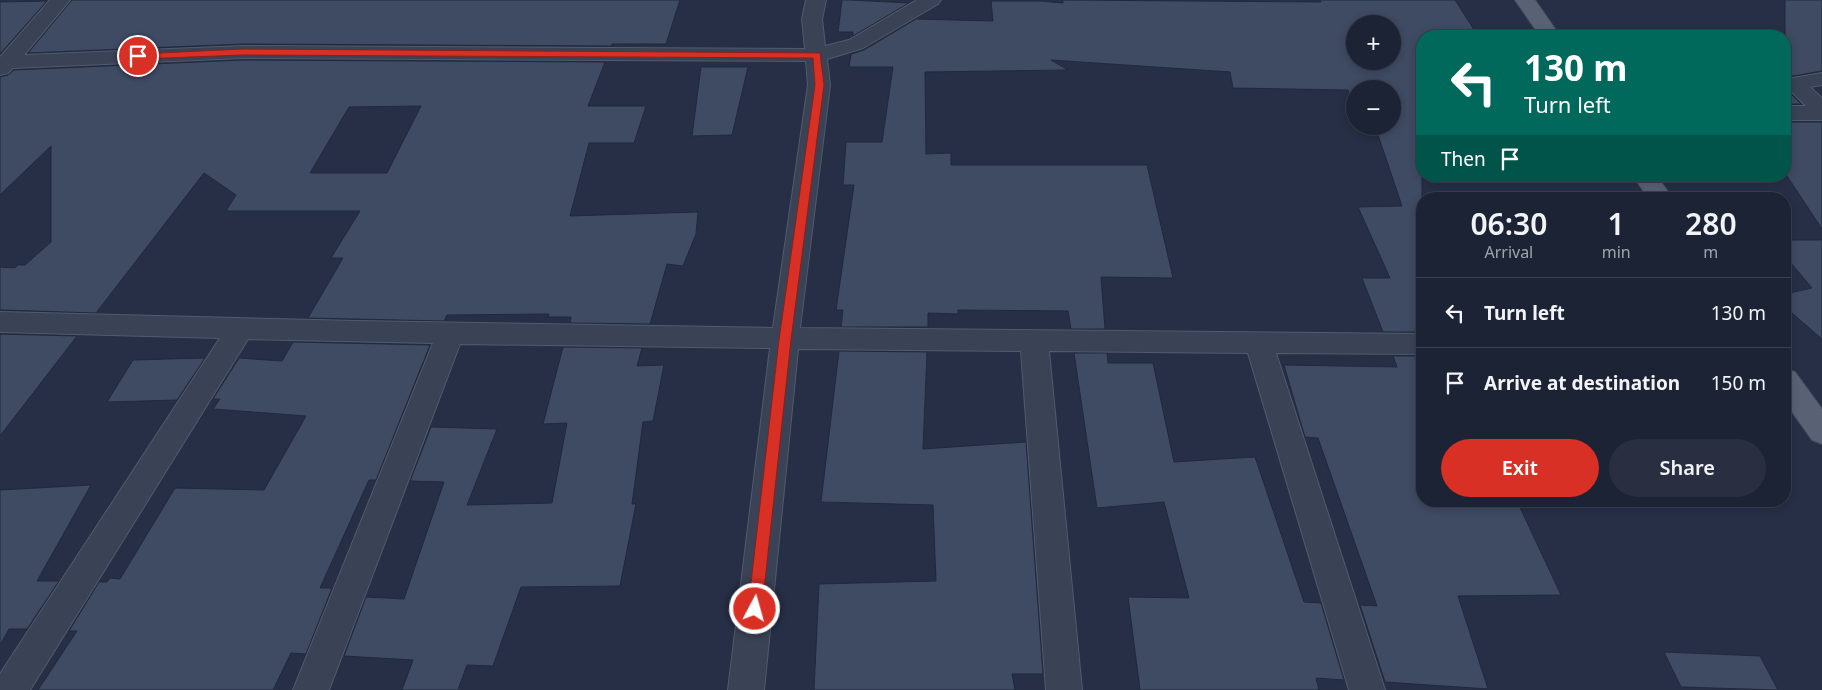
<!DOCTYPE html>
<html lang="en">
<head>
<meta charset="utf-8">
<style>
  :root { --surface:#1c2334; --page:#292f40; --text:#f1f3f6; --muted:#a0a4ac; --line:#3a404f; --accent:#d93025 }
  body { margin:0; font-family:"Noto Sans",sans-serif; background:var(--page); color:var(--text); height:100vh; display:flex; flex-direction:column; font-size:19px; white-space:nowrap }
  * { box-sizing:border-box; margin:0 }
  p { font-size:16px; color:var(--muted) }
  .icon { flex:none; width:28px; height:28px; fill:none; stroke:currentColor; stroke-width:2; stroke-linecap:round; stroke-linejoin:round }
  .map { position:relative; flex:1; overflow:hidden }
  .drawer { position:absolute; left:1416px; top:192px; width:375px; height:315px; display:flex; flex-direction:column; background:var(--surface); border-radius:20px; box-shadow:0 2px 8px #0003,0 0 0 1px var(--line) }
  .drawer>* { flex:none }
  .banner { position:absolute; left:1416px; top:30px; width:375px; height:152px; border-radius:20px; box-shadow:0 2px 8px #0003,0 0 0 1px var(--line); background:#00695c; color:#fff; overflow:hidden }
  .controls { position:absolute; left:1346px; top:15px; display:grid; gap:10px }
  .controls a { display:grid; place-items:center; width:55px; height:55px; border-radius:50%; background:var(--surface); box-shadow:0 2px 8px #0003,0 0 0 1px var(--line); font-size:25px }
  .pin { position:absolute; display:grid; place-items:center; width:42px; height:42px; color:#fff; margin:-21px; border:2px solid #fff; border-radius:50%; box-shadow:0 1px 5px #0007 }
  .me { position:absolute; width:55px; margin:-28px; rotate:6deg; stroke-linejoin:round; filter:drop-shadow(0 0 4px #0008) }
  .turn { display:flex; align-items:center; gap:18px; height:105px; padding:0 25px; font-size:22px }
  .turn .icon { width:65px; height:65px; stroke-width:2.5 }
  .turn b { display:block; font-size:35px; line-height:42px }
  .then { display:flex; align-items:center; height:48px; padding:0 25px; background:#0003; gap:10px; font-size:19px }
  .eta { display:flex; justify-content:space-evenly; align-items:center; height:85px; text-align:center }
  .eta b { font-size:30px; font-weight:600; line-height:35px }
  .primary-button { display:flex; gap:10px; margin-top:auto; padding:10px 25px }
  .primary-button a { flex:1; height:58px; border-radius:30px; background:var(--accent); color:#fff; font-size:20px; font-weight:600; line-height:58px; text-align:center }
  .primary-button a+a { background:var(--page); color:var(--text) }
  ul { padding:0; list-style:none }
  li { display:flex; align-items:center; gap:15px; height:70px; padding:0 25px; border-top:1px solid var(--line) }
  li div { flex:1 }
  li b { display:block; font-size:19px }
  li em { font-style:normal }
  .map>svg:first-child { display:block }
</style>
</head>
<body>
<div class="map">
<svg width="1822" height="690" viewBox="0 0 1822 690">
  <rect width="100%" height="100%" fill="#262f46"/>
  <!-- building -->
  <g fill="#3f4a63" stroke="#21293d" fill-rule="evenodd">
    <path d="M72,0H680L666,44H612L611,46L243,44L28,53Z"/>
    <path d="M842,0H850L909,3L853,36V32H838Z"/>
    <path d="M1063,0L1321,2L1320,0H1455L1478,36H1422V332H1383L1362,278H1390L1358,207L1402,206L1375,126H1392V89H1355V96H1350L1348,90L1233,88L1230,72L1051,60L1068,70L925,72L926,154L951,153V165H1147L1173,278L1101,277L1105,329H1071L1068,311L958,310V314L928,313V327H841L843,310H836L854,185H843L846,142H882L893,67H849L851,54L864,50L916,19L993,21L991,1H1040L1063,3ZM1355,24H1392V61H1355Z"/>
    <path d="M1785,0H1822V71L1787,77L1785,79Z"/>
    <path d="M47,1L0,54V2Z"/>
    <path d="M243,60L605,62L588,106H646L634,143H589L570,216L698,212L696,234L683,266L667,264L650,324L570,323L571,317H548L549,314L447,315L444,321L308,318L343,258H331L360,211H226L236,195L204,173L96,313L0,310V267L15,268L18,265H25L51,242V146L0,195V77L8,75L14,70ZM421,106L387,173H310L349,107Z"/>
    <path d="M701,67H748L732,135L692,136Z"/>
    <path d="M1785,88L1801,104H1785Z"/>
    <path d="M1785,122H1822V229L1785,173Z"/>
    <path d="M1785,240H1822V339L1785,307V294L1812,288L1785,256Z"/>
    <path d="M0,334L77,336L0,436Z"/>
    <path d="M293,342L430,345L376,480H369L320,588H332L306,654L291,653L273,690H38L77,631H69L99,582H107L110,578L120,579L175,488L264,490L306,416L213,409L220,399H213L239,358L282,361Z"/>
    <path d="M563,347L642,348L637,366L664,365L653,421L643,422L632,504H636L620,586L521,587L493,666L467,665L458,690H402L413,660L344,656L366,597L404,599L444,482L410,481L431,427L497,429L467,505L552,503L567,423L543,424Z"/>
    <path d="M839,351L927,352L923,449L1026,442L1043,674H1012L1015,690H814L819,584L936,581L933,505L821,502Z"/>
    <path d="M1074,353H1107L1108,363H1153L1174,462L1255,457L1304,602L1321,603L1344,680L1316,678L1319,690H1140L1128,597L1189,598L1164,502L1097,508Z"/>
    <path d="M1393,356H1422V501H1517L1561,595L1458,596L1488,689L1385,682L1360,605L1377,606L1318,438L1305,437L1284,365L1397,367Z"/>
    <path d="M205,358L177,400L107,402L133,360Z"/>
    <path d="M91,485L37,581H59L27,629H9L0,645V490Z"/>
    <path d="M1664,652L1760,656L1778,690L1681,687Z"/>
  </g>
  <g fill="none" stroke-linecap="round" stroke-linejoin="round">
    <!-- minor casing -->
    <g stroke="#535a6d" stroke-width="2">
      <g id="minor">
        <path d="M50,0H70L24,55L243,46L805,49L802,19L806,0H826L822,19L825,46L849,40L917,0H941L938,4L863,48L827,59L830,85L800,328L1422,334V354L1276,353L1385,690H1349L1248,353L1049,351L1082,690H1046L1021,351L798,349L764,690H728L770,348L460,344L329,690H293L433,343L248,339L30,690H0V674L220,338L0,332V312L356,321L773,328L808,85L806,61L243,58L13,68L8,73L0,75V57Z"/>
        <path d="M1822,73V85L1810,87L1822,98V120H1785V106H1806L1785,85L1787,79Z"/>
      </g>
    </g>
    <!-- major casing -->
    <g stroke="#444b5e" stroke-width="2">
      <g id="major">
        <path d="M1515,0H1535L1560,36H1540Z"/>
        <path d="M1633,176H1657L1673,199H1649Z"/>
        <path d="M1785,369L1795,372L1822,409V444L1812,440L1785,402Z"/>
      </g>
    </g>
    <!-- minor -->
    <use href="#minor" fill="#3a4255" fill-rule="evenodd"/>
    <!-- major -->
    <use href="#major" fill="#596175" fill-rule="evenodd"/>
  </g>
  <!-- route -->
  <path fill="#d93025" stroke="#8d1f18" d="M243,49L820,53L824,85L791,340L762,609L760,614L755,616L750,614L748,609L779,340L815,85L813,58L243,55L138,59L134,56L138,54Z"/>
</svg>
<div class="controls">
<a>+</a>
<a>−</a>
</div>
<div class="pin" style="left:138px;top:56px;background:#d93025"><svg class="icon" aria-label="arrive" viewBox="0 0 24 24"><path d="M6 21V4h12l-3 4 3 4H6"/></svg></div>
<svg class="me" style="left:755px;top:609px" viewBox="-20 -20 40 40"><circle r="17" fill="#d93025" stroke="#fff" stroke-width="3"/><path d="M0-11L8 9 0 5-8 9z" fill="#fff"/></svg>
<div class="banner">
<div class="turn"><svg class="icon" aria-label="left" viewBox="0 0 24 24"><path d="M17 20v-9H6M10 6l-5 5 5 5"/></svg><div><b>130 m</b>Turn left</div></div>
<div class="then">Then<svg class="icon" aria-label="arrive" viewBox="0 0 24 24"><path d="M6 21V4h12l-3 4 3 4H6"/></svg></div>
</div>
<section class="drawer">
<div class="eta">
<div><b>06:30</b><p>Arrival</p></div>
<div><b>1</b><p>min</p></div>
<div><b>280</b><p>m</p></div>
</div>
<ul>
<li><svg class="icon" aria-label="left" viewBox="0 0 24 24"><path d="M17 20v-9H6M10 6l-5 5 5 5"/></svg><div><b>Turn left</b></div><em>130 m</em></li>
<li><svg class="icon" aria-label="arrive" viewBox="0 0 24 24"><path d="M6 21V4h12l-3 4 3 4H6"/></svg><div><b>Arrive at destination</b></div><em>150 m</em></li>
</ul>
<div class="primary-button"><a>Exit</a><a>Share</a></div>
</section>
</div>
</body>
</html>
